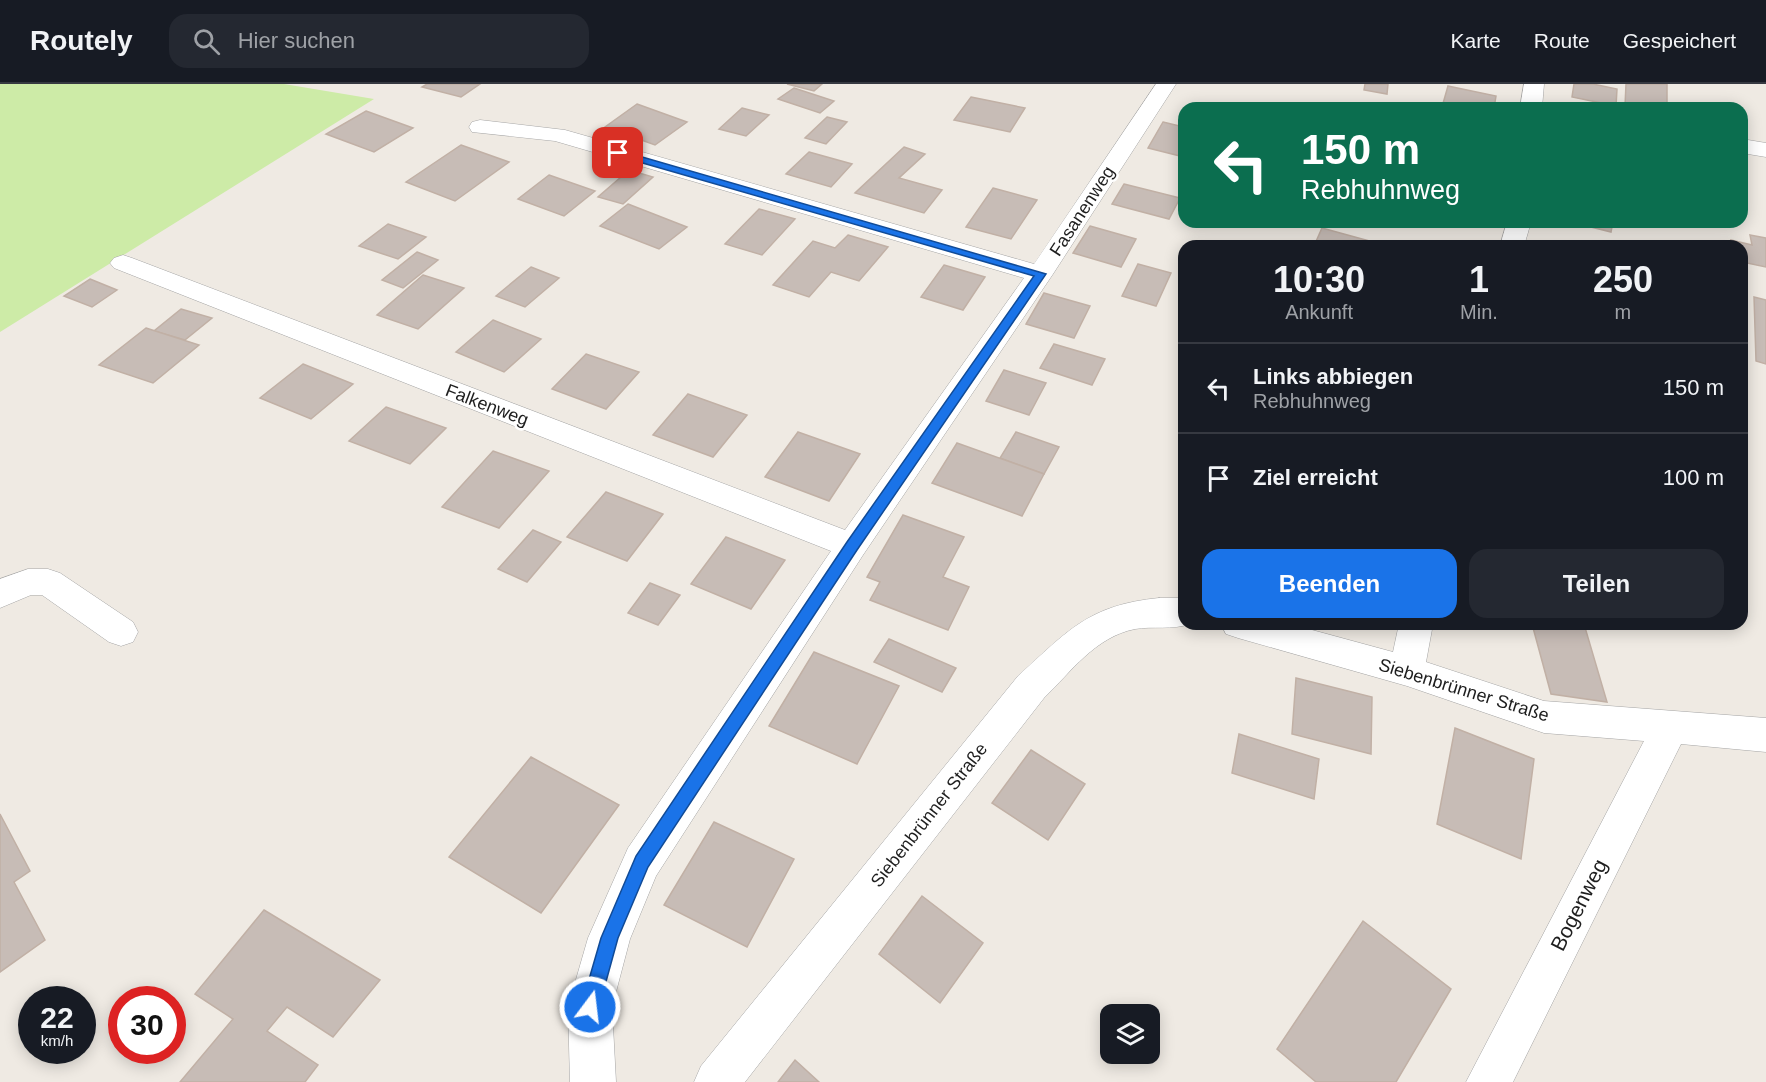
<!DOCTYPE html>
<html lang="de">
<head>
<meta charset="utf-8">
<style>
  :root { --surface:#171b24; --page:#242831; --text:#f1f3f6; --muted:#9ea1a6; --line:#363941; --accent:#1a73e8 }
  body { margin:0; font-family:Arial,sans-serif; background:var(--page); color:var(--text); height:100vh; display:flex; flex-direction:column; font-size:22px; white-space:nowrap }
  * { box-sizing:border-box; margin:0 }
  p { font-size:20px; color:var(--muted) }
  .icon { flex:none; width:33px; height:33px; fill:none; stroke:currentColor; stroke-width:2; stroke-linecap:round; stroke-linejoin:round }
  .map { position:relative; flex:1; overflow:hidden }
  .side { position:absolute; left:1178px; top:156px; width:570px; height:390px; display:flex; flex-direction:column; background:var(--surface); border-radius:18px; box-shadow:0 3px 15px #0003 }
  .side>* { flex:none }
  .banner { position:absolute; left:1178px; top:18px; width:570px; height:126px; border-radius:18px; box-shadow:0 3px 15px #0003; background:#0b6e4f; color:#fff; overflow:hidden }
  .tools { position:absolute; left:1100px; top:920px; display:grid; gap:12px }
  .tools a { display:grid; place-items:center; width:60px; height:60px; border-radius:12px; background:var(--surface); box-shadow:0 3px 15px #0003; font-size:30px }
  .speed { position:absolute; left:18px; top:902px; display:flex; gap:12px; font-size:30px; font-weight:700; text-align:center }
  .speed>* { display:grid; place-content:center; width:78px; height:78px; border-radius:50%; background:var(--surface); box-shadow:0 3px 15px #0003; line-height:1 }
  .speed small { font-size:15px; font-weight:400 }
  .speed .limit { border:9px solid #d22; background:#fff; color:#111 }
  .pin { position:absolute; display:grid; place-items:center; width:51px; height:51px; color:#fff; margin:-26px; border-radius:12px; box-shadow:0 3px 9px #0006 }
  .me { position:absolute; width:66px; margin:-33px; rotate:15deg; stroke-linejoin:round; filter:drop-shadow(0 0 4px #0008) }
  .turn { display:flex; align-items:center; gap:21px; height:126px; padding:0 24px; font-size:27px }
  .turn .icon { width:78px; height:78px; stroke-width:2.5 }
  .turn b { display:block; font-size:42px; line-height:51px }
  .eta { display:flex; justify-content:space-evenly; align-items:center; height:102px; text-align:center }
  .eta b { font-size:36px; font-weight:700; line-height:42px }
  .action { display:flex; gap:12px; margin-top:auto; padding:12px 24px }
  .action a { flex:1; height:69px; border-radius:18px; background:var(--accent); color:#fff; font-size:24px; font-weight:700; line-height:69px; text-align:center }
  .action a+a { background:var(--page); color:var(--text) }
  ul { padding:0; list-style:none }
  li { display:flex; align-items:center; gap:18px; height:90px; padding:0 24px; border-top:2px solid var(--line) }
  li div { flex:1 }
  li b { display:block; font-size:22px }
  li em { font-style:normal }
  header { display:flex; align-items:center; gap:36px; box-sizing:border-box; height:84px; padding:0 30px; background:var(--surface); border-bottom:2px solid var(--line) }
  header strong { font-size:28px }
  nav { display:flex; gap:33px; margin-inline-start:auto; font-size:21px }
  .search { width:420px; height:54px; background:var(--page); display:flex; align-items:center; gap:15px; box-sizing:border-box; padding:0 21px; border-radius:18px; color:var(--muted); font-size:22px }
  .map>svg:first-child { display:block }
</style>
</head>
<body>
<header>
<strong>Routely</strong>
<div class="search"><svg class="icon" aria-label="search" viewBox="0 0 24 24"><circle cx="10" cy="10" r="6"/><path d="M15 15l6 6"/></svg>Hier suchen</div>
<nav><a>Karte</a><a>Route</a><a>Gespeichert</a></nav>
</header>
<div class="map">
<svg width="1766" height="998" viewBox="0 0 1766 998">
  <rect width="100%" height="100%" fill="#efeae3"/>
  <!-- grass -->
  <path fill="#cdeba7" d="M0,0H284L374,15L0,248Z"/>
  <!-- building -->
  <g fill="#c7bcb6" stroke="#c1b0a5" stroke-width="1.5">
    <path d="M427,0H480L461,13L422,3Z"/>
    <path d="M787,0H822L814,7Z"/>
    <path d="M1365,0H1388L1387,10L1364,6Z"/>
    <path d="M1574,0H1593L1617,5L1616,22L1572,13Z"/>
    <path d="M1626,0H1667V24L1625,22Z"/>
    <path d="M1448,2L1496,12L1494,24L1442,23Z"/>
    <path d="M794,4L834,17L820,29L778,15Z"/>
    <path d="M971,13L1025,24L1010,48L954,36Z"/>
    <path d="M637,20L687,38L655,61L605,43Z"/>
    <path d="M742,24L769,31L746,52L719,45Z"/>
    <path d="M366,27L413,44L374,68L326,50Z"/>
    <path d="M827,33L847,38L826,60L805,54Z"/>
    <path d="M1163,38L1184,43V73L1148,64Z"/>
    <path d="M461,61L509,78L455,117L406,98Z"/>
    <path d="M904,63L925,70L899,94L942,106L924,129L855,109Z"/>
    <path d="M809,68L852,80L831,103L786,90Z"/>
    <path d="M629,86L653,93L623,120L598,113Z"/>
    <path d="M549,91L595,107L564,132L518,115Z"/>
    <path d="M1124,100L1180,114L1169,135L1112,120Z"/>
    <path d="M993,104L1037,116L1011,155L966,143Z"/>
    <path d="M628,120L687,143L659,165L600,142Z"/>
    <path d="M759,125L795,135L762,171L725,160Z"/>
    <path d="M1571,138H1613L1611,148Z"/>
    <path d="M388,140L426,153L398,175L359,162Z"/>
    <path d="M1090,142L1136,155L1121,183L1073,169Z"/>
    <path d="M1322,144L1384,161L1314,162Z"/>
    <path d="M848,151L888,163L859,197L831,188L809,213L773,201L813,157L835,164Z"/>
    <path d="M1750,151L1766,154V183L1742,178V162H1732L1731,156L1752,161Z"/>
    <path d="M417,168L438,176L403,204L382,196Z"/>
    <path d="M1138,180L1171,189L1156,222L1122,212Z"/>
    <path d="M944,181L985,193L963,226L921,213Z"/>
    <path d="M531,183L559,194L525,223L496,212Z"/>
    <path d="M423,191L464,204L418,245L377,231Z"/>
    <path d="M90,195L117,206L92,223L64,212Z"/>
    <path d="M1044,209L1090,222L1074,254L1026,240Z"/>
    <path d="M1754,213L1766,216V280L1756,277Z"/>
    <path d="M181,225L212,234L185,256L154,247Z"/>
    <path d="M493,236L541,255L504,288L456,268Z"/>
    <path d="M146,244L199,261L153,299L99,281Z"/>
    <path d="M1054,260L1105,275L1092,301L1040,284Z"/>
    <path d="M586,270L639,288L606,325L552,305Z"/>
    <path d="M303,280L353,300L311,335L260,314Z"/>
    <path d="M1004,286L1046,299L1029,331L986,317Z"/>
    <path d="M688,310L747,331L713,373L653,351Z"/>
    <path d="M386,323L446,344L410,380L349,357Z"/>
    <path d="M798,348L860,370L829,417L765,393Z"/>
    <path d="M1016,348L1059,363L1044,390L1000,374Z"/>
    <path d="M957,359L1044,390L1022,432L932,399Z"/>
    <path d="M493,367L549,387L499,444L442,423Z"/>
    <path d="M606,408L663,430L627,477L567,453Z"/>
    <path d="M903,431L964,453L943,493L969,503L948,546L870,516L880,498L867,493Z"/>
    <path d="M533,446L561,458L527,498L498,485Z"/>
    <path d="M726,453L785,476L751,525L691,500Z"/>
    <path d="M650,499L680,511L658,541L628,529Z"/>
    <path d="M1532,540H1584L1607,618L1551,610Z"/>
    <path d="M889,555L956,584L942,608L874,578Z"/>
    <path d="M814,568L899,602L857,680L769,642Z"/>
    <path d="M1296,594L1372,613L1371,670L1292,650Z"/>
    <path d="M1455,644L1534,675L1521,775L1437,740Z"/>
    <path d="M1239,650L1319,675L1314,715L1232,689Z"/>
    <path d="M1031,666L1085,700L1048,756L992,719Z"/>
    <path d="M531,673L619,721L541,829L449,773Z"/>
    <path d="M0,730L30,787L14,798L45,856L0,888Z"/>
    <path d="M714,738L794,775L747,863L664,821Z"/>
    <path d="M922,812L983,859L940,919L879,870Z"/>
    <path d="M264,826L380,896L333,953L287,923L267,947L318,981L305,998H180L233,935L195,910Z"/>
    <path d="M1363,837L1451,905L1396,998H1316L1277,965Z"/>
    <path d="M795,976L819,998H778Z"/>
  </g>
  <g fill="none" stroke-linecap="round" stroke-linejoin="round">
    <!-- minor casing -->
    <g stroke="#a5a5a5" stroke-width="1">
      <g id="minor">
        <path d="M1156,0H1176L1053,190L863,471L656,792L630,855L612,923L616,998H570L568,923L588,854L628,764L831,467L114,184L110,179L114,174L123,171L132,174L845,446L1024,194L555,57L472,48L469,43L472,38L480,36L565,46L1034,180Z"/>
        <path d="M1524,0H1544L1542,24H1520Z"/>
        <path d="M1742,55L1766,59V73L1742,69Z"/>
        <path d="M1507,138H1531L1524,162H1500Z"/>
        <path d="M28,485H48L60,489L133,538L138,548L133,558L121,562L109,558L42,511H31L0,524V495Z"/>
        <path d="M1159,514H1184V540H1190C1173,546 1152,542 1135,545C1095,553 1071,588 1044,614L745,998H694L701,982L1018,592C1068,547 1088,521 1159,514Z"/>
        <path d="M1221,540H1290L1393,568L1399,540H1433L1426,578L1544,617L1766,634V668L1681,660L1513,998H1466L1644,657L1544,649L1407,602L1238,554L1226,550Z"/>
      </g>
    </g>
    <!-- minor -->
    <use href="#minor" fill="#fff" fill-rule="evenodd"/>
  </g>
  <!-- route -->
  <path fill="#1a73e8" stroke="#114b97" stroke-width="1.5" d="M618,66L1046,190L857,466L648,783L618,854L599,923L597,929L590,932L584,929L581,923L601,854L636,772L847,458L1034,192L615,71L613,69Z"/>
  <g text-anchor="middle" stroke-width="5" stroke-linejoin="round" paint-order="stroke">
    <!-- street labels -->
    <g font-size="18" fill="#1e1e1e" stroke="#fff">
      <text transform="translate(1082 127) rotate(-57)" y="6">Fasanenweg</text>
      <text transform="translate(487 321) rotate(21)" y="6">Falkenweg</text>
      <text transform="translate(1464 606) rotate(17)" y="6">Siebenbrünner Straße</text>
      <text transform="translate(929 731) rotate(-52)" y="6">Siebenbrünner Straße</text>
    </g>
    <!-- near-street labels -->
    <g font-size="21" fill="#1e1e1e" stroke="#fff">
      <text transform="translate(1579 821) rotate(-63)" y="7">Bogenweg</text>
    </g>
  </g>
</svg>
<div class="tools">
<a><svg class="icon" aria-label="layers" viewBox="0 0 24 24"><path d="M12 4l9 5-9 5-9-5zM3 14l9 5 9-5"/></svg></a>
</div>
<div class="speed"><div>22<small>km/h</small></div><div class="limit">30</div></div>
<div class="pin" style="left:618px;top:69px;background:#d93025"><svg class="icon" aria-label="arrive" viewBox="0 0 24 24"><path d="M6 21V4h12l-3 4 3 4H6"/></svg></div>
<svg class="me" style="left:590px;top:923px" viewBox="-20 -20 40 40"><circle r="17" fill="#1a73e8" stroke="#fff" stroke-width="3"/><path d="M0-11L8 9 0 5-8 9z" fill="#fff"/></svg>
<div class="banner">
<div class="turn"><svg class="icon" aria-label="left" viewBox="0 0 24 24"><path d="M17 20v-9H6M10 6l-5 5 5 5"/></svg><div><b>150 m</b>Rebhuhnweg</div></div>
</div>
<section class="side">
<div class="eta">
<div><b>10:30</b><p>Ankunft</p></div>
<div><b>1</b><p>Min.</p></div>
<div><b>250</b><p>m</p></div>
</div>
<ul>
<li><svg class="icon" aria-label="left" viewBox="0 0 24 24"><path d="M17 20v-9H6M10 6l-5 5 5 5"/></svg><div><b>Links abbiegen</b><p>Rebhuhnweg</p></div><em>150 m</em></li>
<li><svg class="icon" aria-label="arrive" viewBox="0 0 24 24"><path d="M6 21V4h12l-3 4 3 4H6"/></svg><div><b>Ziel erreicht</b></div><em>100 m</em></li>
</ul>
<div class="action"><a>Beenden</a><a>Teilen</a></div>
</section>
</div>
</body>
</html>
